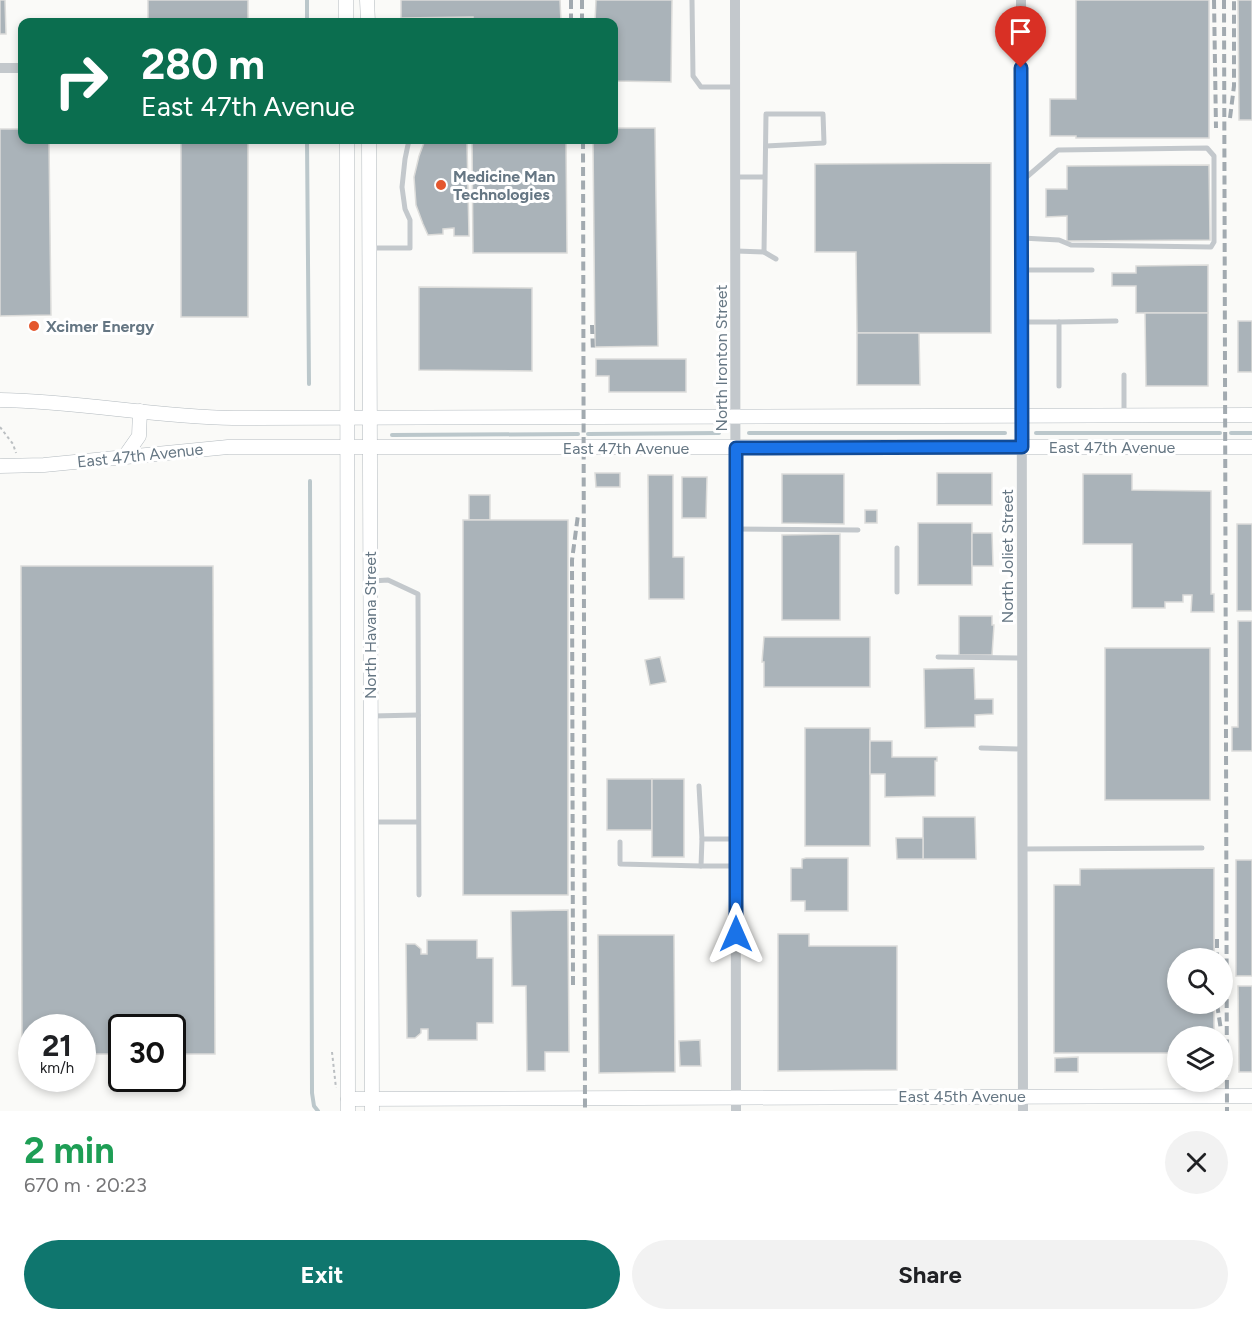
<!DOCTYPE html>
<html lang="en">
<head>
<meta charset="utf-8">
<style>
  :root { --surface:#fff; --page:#f2f2f2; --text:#202124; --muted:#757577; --accent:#0f766e }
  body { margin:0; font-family:Figtree,sans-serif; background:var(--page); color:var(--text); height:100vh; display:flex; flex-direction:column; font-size:22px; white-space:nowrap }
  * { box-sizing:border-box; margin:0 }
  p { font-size:20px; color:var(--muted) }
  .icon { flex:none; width:33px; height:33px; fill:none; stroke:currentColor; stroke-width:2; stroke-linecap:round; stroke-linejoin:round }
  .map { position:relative; height:1111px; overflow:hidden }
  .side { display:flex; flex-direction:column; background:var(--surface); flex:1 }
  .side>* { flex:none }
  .top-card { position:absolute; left:18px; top:18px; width:600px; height:126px; border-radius:12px; box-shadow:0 3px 9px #0003; background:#0b6e4f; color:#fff; overflow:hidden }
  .controls { position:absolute; left:1167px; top:948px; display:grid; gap:12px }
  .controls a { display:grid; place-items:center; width:66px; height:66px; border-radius:50%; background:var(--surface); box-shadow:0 3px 9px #0003; font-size:30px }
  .speed { position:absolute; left:18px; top:1014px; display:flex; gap:12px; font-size:30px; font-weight:700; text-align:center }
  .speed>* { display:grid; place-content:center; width:78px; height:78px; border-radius:50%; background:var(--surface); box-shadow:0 3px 9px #0003; line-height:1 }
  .speed small { font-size:15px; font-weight:400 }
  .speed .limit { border:3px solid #111; border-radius:9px; background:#fff; color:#111 }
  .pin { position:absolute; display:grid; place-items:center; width:51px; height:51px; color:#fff; margin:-62px -26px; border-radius:50% 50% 50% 0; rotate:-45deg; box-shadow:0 0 6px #0007 }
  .pin .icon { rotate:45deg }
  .me { position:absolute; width:66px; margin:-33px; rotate:0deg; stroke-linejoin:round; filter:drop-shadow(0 0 4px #0008) }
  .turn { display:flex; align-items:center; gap:21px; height:126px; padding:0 24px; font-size:27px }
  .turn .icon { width:78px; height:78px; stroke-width:2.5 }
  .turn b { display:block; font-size:42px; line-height:51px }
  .round { display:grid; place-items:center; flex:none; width:63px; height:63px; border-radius:32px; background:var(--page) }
  .head { display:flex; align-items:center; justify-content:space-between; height:102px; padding:0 24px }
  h1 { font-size:36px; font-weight:700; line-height:45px; color:#1e9e55 }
  .cta { display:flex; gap:12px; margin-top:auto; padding:12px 24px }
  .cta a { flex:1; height:69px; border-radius:36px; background:var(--accent); color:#fff; font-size:24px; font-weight:700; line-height:69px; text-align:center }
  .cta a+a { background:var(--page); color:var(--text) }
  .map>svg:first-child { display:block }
</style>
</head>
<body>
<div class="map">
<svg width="1252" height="1111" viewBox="0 0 1252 1111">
  <rect width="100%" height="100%" fill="#fafaf8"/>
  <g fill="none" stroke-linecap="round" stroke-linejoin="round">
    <!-- stream -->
    <g stroke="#bbc7cb" stroke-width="4">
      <path d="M307,0V22"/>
      <path d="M307,140L309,384"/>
      <path d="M749,433H1005"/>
      <path d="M1036,433H1220"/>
      <path d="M1231,433H1252"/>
      <path d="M588,434L719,433"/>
      <path d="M392,435L578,434"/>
      <path d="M310,481L312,1093L314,1106L318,1111"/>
    </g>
  </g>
  <!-- building -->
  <g fill="#aab3b9" stroke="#dcdcda" stroke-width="1.5">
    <path d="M0,0H5L6,34H0Z"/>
    <rect x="148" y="0" width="100" height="22"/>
    <path d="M401,0H560L561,22H473V17L401,18Z"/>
    <path d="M596,0H672L671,82L614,81V22H595Z"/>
    <path d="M1076,0H1209V138H1076V136H1050V99H1076Z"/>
    <path d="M1238,0H1252V120H1239Z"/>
    <path d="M614,128H655L658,346L595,347L593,140H614Z"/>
    <path d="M0,129H22V140H49L51,315L0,316Z"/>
    <rect x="181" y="140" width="67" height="177"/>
    <path d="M425,140H453V143H467L469,236H454V228L443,229V234L428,235L423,224L416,205L414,177L419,156Z"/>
    <path d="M472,140H566L567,253H473Z"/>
    <path d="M991,163V333H857L856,252H815V164Z"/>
    <path d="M1209,165L1210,240L1067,241V216L1046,217V189H1067V166Z"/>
    <path d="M1208,265V313H1136V286H1112V273H1136V266Z"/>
    <path d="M419,287L532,288V371L419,370Z"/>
    <path d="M1145,313H1208V386H1146Z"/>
    <rect x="1238" y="321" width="14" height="51"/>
    <path d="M857,333H919L920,385H857Z"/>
    <path d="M596,359H686V392H609V376H596Z"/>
    <path d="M595,473H620V487H596Z"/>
    <rect x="937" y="473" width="55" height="32"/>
    <path d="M782,474H844V524L782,523Z"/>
    <path d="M1083,474H1132V490L1211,491V594H1214V612H1191L1192,595H1183V602H1165V608H1132V544H1083Z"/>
    <path d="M648,475H673V557H684V599H649Z"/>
    <path d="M682,477H707L706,518H682Z"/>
    <rect x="469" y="495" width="21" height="25"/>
    <rect x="865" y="510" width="12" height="13"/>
    <rect x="463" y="520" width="105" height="375"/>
    <rect x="918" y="523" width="54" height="62"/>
    <rect x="1237" y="524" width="15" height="87"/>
    <path d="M972,533H992L993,566H972Z"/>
    <path d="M840,534V620H782V535Z"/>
    <path d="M21,566H213L215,1054H172V1028H122V1054H82V1028H32V1054L22,1055Z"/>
    <path d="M959,616H992V625H994L992,655H959Z"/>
    <path d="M1238,621H1252V751H1232V727H1238Z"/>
    <path d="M764,637H870V687H764V662H762Z"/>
    <rect x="1105" y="648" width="105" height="152"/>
    <path d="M660,657L666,682L650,685L645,660Z"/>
    <path d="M974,668L975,699H993V714L975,715V727L925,728L924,669Z"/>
    <rect x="805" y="728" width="65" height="118"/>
    <path d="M870,741H892V757H937V761H935V796L885,797V774H870Z"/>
    <rect x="607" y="779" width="45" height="51"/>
    <rect x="652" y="779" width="32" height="78"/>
    <path d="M923,817H975L976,859H923Z"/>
    <path d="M896,838H923V859H897Z"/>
    <path d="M806,858H848V911H805V901H791V868H802V859Z"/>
    <rect x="1236" y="860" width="16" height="116"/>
    <path d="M1214,868V958H1178V1004H1214V1036H1178V1066H1173V1053H1054V885H1080V869Z"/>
    <path d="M568,910L569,1052H545V1071H527L526,986H512L511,911Z"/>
    <path d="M778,934H809V946H897V1070L778,1071Z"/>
    <path d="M598,935H674L675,1072L599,1073Z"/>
    <path d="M427,940H477V958H493V1023H477V1040H428V1029H421V1033L415,1038H407L406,944H415L421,949V954H427Z"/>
    <path d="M1238,986H1252V1072H1239Z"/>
    <path d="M700,1040L701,1066H680L679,1041Z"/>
    <path d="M1078,1057V1072H1055V1058Z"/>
  </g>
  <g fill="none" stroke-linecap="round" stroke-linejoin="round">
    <!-- secondary casing -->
    <g stroke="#b3babf" stroke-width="15">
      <g id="secondary">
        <path d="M346,0V22"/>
        <path d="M367,0L368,22"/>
        <path d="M347,140L348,1111"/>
        <path d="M369,140L372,1111"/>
        <path d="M0,400C78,401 155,417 233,418L1252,415"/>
        <path d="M125,456L139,436L140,411"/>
        <path d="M0,466L44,465L228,447H1252"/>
        <path d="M348,1099L1252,1096"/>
      </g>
    </g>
    <!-- path -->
    <g stroke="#bbbfc2" stroke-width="2" stroke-dasharray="3 3" stroke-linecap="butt">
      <path d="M0,427L13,444L16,453"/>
      <path d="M332,1052L336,1088"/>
    </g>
    <!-- lane -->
    <g stroke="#c3c8cc" stroke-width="5">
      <path d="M692,0L693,76L701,87H735"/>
      <path d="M736,177H764"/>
      <path d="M1022,238L1059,240L1071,245L1211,247L1214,242V156L1207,148L1058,150L1022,181"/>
      <path d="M371,248H410V220L405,209L402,187L405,159L409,140"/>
      <path d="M736,251L764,252L776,259"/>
      <path d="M764,252L766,114H823L824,143L766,146"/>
      <path d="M1021,270H1092"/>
      <path d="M1021,322H1059V386"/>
      <path d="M1059,322L1116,321"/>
      <path d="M1124,414V375"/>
      <path d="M736,529L858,530"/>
      <path d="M897,548V592"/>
      <path d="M372,581L388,580L418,594L419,895"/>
      <path d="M938,657L1022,658"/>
      <path d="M372,716L418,715"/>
      <path d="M981,748L1022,749"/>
      <path d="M699,786L702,839H736"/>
      <path d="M372,822H418"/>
      <path d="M620,842V864L701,866L702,839"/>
      <path d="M1022,849L1202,848"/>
      <path d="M701,866H736"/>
    </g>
    <!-- street -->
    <g stroke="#c3c8cc" stroke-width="10">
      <path d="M735,0L736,1111"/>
      <path d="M1021,0L1023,1111"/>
      <path d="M0,68H22"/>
    </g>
    <!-- secondary -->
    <use href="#secondary" stroke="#fff" stroke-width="14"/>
    <!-- rail -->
    <g stroke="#a2aab0" stroke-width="4" stroke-dasharray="9 4.5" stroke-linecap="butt">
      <path d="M571,0V22"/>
      <path d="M582,0V22"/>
      <path d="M1214,0L1216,128"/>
      <path d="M1224,0L1227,1111"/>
      <path d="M1230,118L1234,86V0"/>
      <path d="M583,140L585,1111"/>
      <path d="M592,325L593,352"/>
      <path d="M1217,939V958"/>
      <path d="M573,985L572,560L578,515"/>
      <path d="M1217,1004L1221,1030"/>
    </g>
  </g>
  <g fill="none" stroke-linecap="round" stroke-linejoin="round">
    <!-- route casing -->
    <g stroke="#114b97" stroke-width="15">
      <path id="route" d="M736,934V448L1022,447L1021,68"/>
    </g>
    <!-- route -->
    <use href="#route" stroke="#1a73e8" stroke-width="10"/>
  </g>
  <!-- markers -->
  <g fill="#e4572e" stroke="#fff" stroke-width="2">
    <circle cx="441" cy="185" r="6"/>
    <circle cx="34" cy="326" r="6"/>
  </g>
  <g text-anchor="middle" stroke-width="6" stroke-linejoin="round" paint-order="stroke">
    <!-- poi labels -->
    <g font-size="16" font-weight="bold" fill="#657683" stroke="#fff" text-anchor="start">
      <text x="453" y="182">Medicine Man<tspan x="453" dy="18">Technologies</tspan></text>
      <text x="46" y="332">Xcimer Energy</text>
    </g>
    <!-- street labels -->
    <g font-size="16" fill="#657683" stroke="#fff">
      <text transform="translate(721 358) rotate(-90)" y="6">North Ironton Street</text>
      <text x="1112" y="453">East 47th Avenue</text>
      <text x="626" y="454">East 47th Avenue</text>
      <text transform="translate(140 455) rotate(-6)" y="6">East 47th Avenue</text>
      <text transform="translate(1007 556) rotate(-90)" y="6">North Joliet Street</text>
      <text transform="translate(370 625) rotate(-90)" y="6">North Havana Street</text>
      <text x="962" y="1102">East 45th Avenue</text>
    </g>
  </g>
</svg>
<div class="controls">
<a><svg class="icon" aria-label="search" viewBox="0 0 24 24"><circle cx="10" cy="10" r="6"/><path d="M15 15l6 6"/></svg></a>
<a><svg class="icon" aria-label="layers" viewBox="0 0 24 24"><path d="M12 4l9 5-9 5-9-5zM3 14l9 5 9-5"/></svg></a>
</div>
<div class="speed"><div>21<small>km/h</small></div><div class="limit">30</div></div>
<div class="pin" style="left:1021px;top:68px;background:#d93025"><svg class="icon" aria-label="arrive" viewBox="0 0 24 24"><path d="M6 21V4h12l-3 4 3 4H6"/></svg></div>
<svg class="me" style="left:736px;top:934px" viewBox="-20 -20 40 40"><path d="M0-17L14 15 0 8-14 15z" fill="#1a73e8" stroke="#fff" stroke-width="4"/></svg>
<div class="top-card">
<div class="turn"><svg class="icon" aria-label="right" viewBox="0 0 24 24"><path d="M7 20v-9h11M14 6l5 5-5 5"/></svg><div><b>280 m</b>East 47th Avenue</div></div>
</div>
</div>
<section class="side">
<div class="head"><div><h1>2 min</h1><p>670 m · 20:23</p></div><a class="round"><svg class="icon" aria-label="close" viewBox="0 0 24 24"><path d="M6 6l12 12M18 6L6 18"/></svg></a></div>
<div class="cta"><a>Exit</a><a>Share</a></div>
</section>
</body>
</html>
